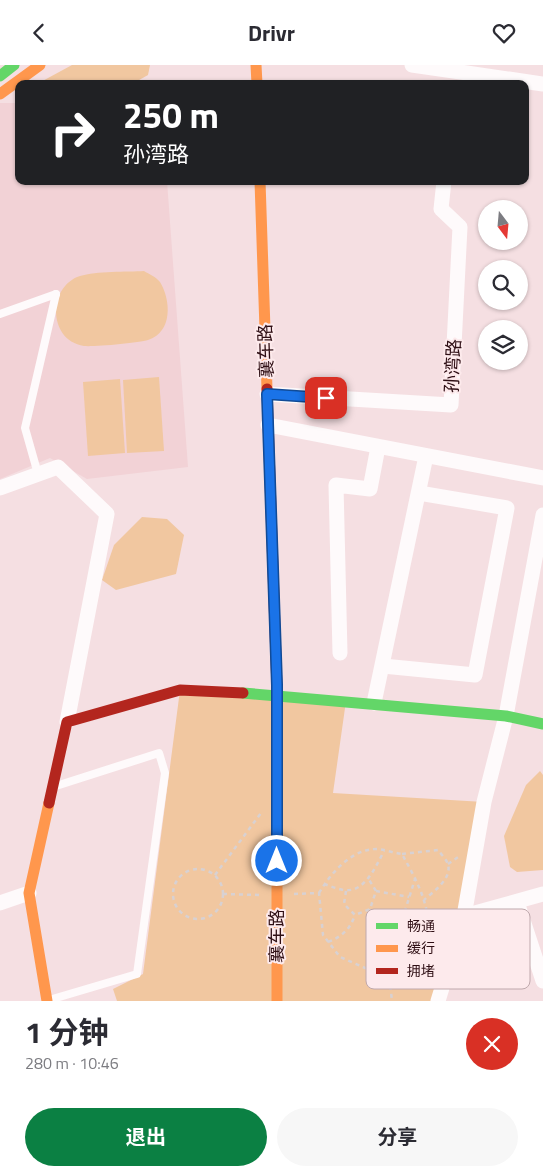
<!DOCTYPE html>
<html lang="zh">
<head>
<meta charset="utf-8">
<style>
  :root { --surface:#fff; --page:#f7f7f7; --text:#2b2b33; --muted:#7c7c81; --accent:#0b8043 }
  body { margin:0; font-family:"Titillium Web","Noto Sans SC",sans-serif; background:var(--page); color:var(--text); height:100vh; display:flex; flex-direction:column; font-size:19px; white-space:nowrap }
  * { box-sizing:border-box; margin:0 }
  p { font-size:16px; color:var(--muted) }
  .icon { flex:none; width:28px; height:28px; fill:none; stroke:currentColor; stroke-width:2; stroke-linecap:round; stroke-linejoin:round }
  .map { position:relative; height:936px; overflow:hidden }
  .details { display:flex; flex-direction:column; background:var(--surface); flex:1 }
  .details>* { flex:none }
  .banner { position:absolute; left:15px; top:15px; width:514px; height:105px; border-radius:10px; box-shadow:0 1px 4px #0004; background:#202124; color:#fff; overflow:hidden }
  .needle { width:32px; rotate:164deg }
  .buttons { position:absolute; left:478px; top:135px; display:grid; gap:10px }
  .buttons a { display:grid; place-items:center; width:50px; height:50px; border-radius:50%; background:var(--surface); box-shadow:0 1px 4px #0004; font-size:25px }
  .pin { position:absolute; display:grid; place-items:center; width:42px; height:42px; color:#fff; margin:-21px; border-radius:10px; box-shadow:0 2px 8px #0006 }
  .me { position:absolute; width:55px; margin:-28px; rotate:0deg; stroke-linejoin:round; filter:drop-shadow(0 0 4px #0008) }
  .turn { display:flex; align-items:center; gap:18px; height:105px; padding:0 25px; font-size:22px }
  .turn .icon { width:65px; height:65px; stroke-width:2.5 }
  .turn b { display:block; font-size:35px; line-height:42px }
  .round { display:grid; place-items:center; flex:none; width:52px; height:52px; border-radius:26px; background:var(--page) }
  .overview { display:flex; align-items:center; justify-content:space-between; height:85px; padding:0 25px }
  h1 { font-size:30px; font-weight:700; line-height:38px }
  .action { display:flex; gap:10px; margin-top:auto; padding:10px 25px }
  .action a { flex:1; height:58px; border-radius:30px; background:var(--accent); color:#fff; font-size:20px; font-weight:700; line-height:58px; text-align:center }
  .action a+a { background:var(--page); color:var(--text) }
  header { display:flex; justify-content:space-between; align-items:center; height:65px; padding:0 25px; background:var(--surface); font-size:22px; font-weight:700 }
  .map>svg:first-child { display:block }
</style>
</head>
<body>
<header><svg class="icon" aria-label="back" viewBox="0 0 24 24"><path d="M15 5l-7 7 7 7"/></svg>Drivr<svg class="icon" aria-label="heart" viewBox="0 0 24 24"><path d="M12 20l-8-8c-3-5 5-10 8-4 3-6 11-1 8 4z"/></svg></header>
<div class="map">
<svg width="543" height="936" viewBox="0 0 543 936">
  <rect width="100%" height="100%" fill="#f5dfe2"/>
  <!-- built -->
  <path fill="#f2d2d6" d="M0,38H19V116H167L188,402L87,414L50,393L0,414Z"/>
  <!-- green -->
  <g fill="#f1c7a0">
    <path d="M72,0H150L148,10L132,19H37Z"/>
    <path d="M144,206C149,209 156,212 160,217C171,235 173,267 148,275C139,278 93,282 84,281C47,275 48,221 80,211C96,206 127,207 144,206Z"/>
    <path d="M159,312L164,386L127,388L123,315Z"/>
    <path d="M120,314L125,388L88,391L83,317Z"/>
    <path d="M142,452L167,454L184,470L176,509L116,525L102,515L114,480Z"/>
    <path d="M180,625L346,636L333,728L484,737L438,936H117L113,924L143,909Z"/>
    <path d="M540,706L543,710V805L517,807L510,802L504,771L526,720Z"/>
  </g>
  <g fill="none" stroke-linecap="round" stroke-linejoin="round">
    <!-- path -->
    <g stroke="#d8d1d2" stroke-width="2.5" stroke-dasharray="4 4" stroke-linecap="butt">
      <path d="M402,789L438,785C441,789 446,794 448,799C452,814 434,826 424,835"/>
      <path d="M448,799L461,790"/>
      <circle cx="198" cy="829" r="25"/>
      <path d="M215,810L261,748"/>
      <path d="M324,819C330,821 337,824 344,825C365,828 376,801 384,786"/>
      <path d="M346,826L344,839L355,850L370,844L376,826L368,813"/>
      <path d="M376,826L409,832"/>
      <path d="M319,828C331,808 352,783 378,784C386,785 394,788 402,789C419,820 442,859 417,893C411,901 399,908 391,915"/>
      <path d="M223,829L261,830"/>
      <path d="M294,829L319,828L323,870L340,892L372,906L388,900L392,936"/>
      <path d="M370,844C373,864 378,870 395,879"/>
      <path d="M328,877C343,871 350,864 355,850"/>
      <path d="M388,900L415,814"/>
    </g>
    <!-- lane -->
    <g stroke="#fefafb" stroke-width="8">
      <path d="M0,249L56,229"/>
      <path d="M38,409L25,363L56,229"/>
      <path d="M49,935L137,909L165,708L159,688L56,721"/>
    </g>
    <!-- street -->
    <g stroke="#fefafb" stroke-width="15">
      <path d="M412,0L543,19"/>
      <path d="M267,329L451,340L460,162L441,144L444,116"/>
      <path d="M268,360L543,413"/>
      <path d="M0,423L58,402L107,449L67,657"/>
      <path d="M340,588L336,420L370,424L378,382"/>
      <path d="M383,601L475,610L507,443L419,428"/>
      <path d="M374,638L426,391"/>
      <path d="M517,837L543,916"/>
      <path d="M0,838L29,828"/>
      <path d="M464,851L543,829"/>
      <path d="M438,936L464,851L484,737L506,651L543,450"/>
    </g>
    <!-- fast -->
    <g stroke="#63d668" stroke-width="11">
      <path d="M0,11L14,0"/>
      <path d="M243,628L506,651L543,659"/>
    </g>
    <!-- slow -->
    <g stroke="#ff974d" stroke-width="11">
      <path d="M256,0L257,19"/>
      <path d="M0,29L40,0"/>
      <path d="M260,116L267,324"/>
      <path d="M277,624V936"/>
      <path d="M47,936L29,828L49,738"/>
    </g>
    <!-- jam -->
    <g stroke="#b3261e" stroke-width="11">
      <path d="M267,324L277,624"/>
      <path d="M49,738L67,657L180,625L243,628"/>
    </g>
  </g>
  <g fill="none" stroke-linecap="round" stroke-linejoin="round">
    <!-- route casing -->
    <g stroke="#114b97" stroke-width="12">
      <path id="route" d="M277,796V620L267,329L326,333"/>
    </g>
    <!-- route -->
    <use href="#route" stroke="#1a73e8" stroke-width="9"/>
  </g>
  <g text-anchor="middle" stroke-width="4" stroke-linejoin="round" paint-order="stroke">
    <!-- street labels -->
    <g font-size="18" fill="#2f0f15" stroke="#fdeaec">
      <text transform="translate(266 286) rotate(-92)" y="6">襄车路</text>
      <text transform="translate(453 301) rotate(-87)" y="6">孙湾路</text>
      <text transform="translate(277 871) rotate(-90)" y="6">襄车路</text>
    </g>
  </g>
  <!-- legend -->
  <rect x="366" y="844" width="164" height="80" rx="8" fill="#fdeaec" stroke="#bfa8ac" stroke-width="1"/>
  <rect x="376" y="858" width="22" height="6" fill="#63d668"/>
  <rect x="376" y="880" width="22" height="7" fill="#ff974d"/>
  <rect x="376" y="903" width="22" height="6" fill="#b3261e"/>
  <g font-size="14" fill="#2f0f15">
    <text x="407" y="866">畅通</text>
    <text x="407" y="888">缓行</text>
    <text x="407" y="911">拥堵</text>
  </g>
</svg>
<div class="buttons">
<a><svg class="needle" viewBox="-14 -14 28 28"><path d="M0-13l5 13h-10z" fill="#e53935"/><path d="M0 13l5-13h-10z" fill="#7c7c81"/></svg></a>
<a><svg class="icon" aria-label="search" viewBox="0 0 24 24"><circle cx="10" cy="10" r="6"/><path d="M15 15l6 6"/></svg></a>
<a><svg class="icon" aria-label="layers" viewBox="0 0 24 24"><path d="M12 4l9 5-9 5-9-5zM3 14l9 5 9-5"/></svg></a>
</div>
<div class="pin" style="left:326px;top:333px;background:#d93025"><svg class="icon" aria-label="arrive" viewBox="0 0 24 24"><path d="M6 21V4h12l-3 4 3 4H6"/></svg></div>
<svg class="me" style="left:277px;top:796px" viewBox="-20 -20 40 40"><circle r="17" fill="#1a73e8" stroke="#fff" stroke-width="3"/><path d="M0-11L8 9 0 5-8 9z" fill="#fff"/></svg>
<div class="banner">
<div class="turn"><svg class="icon" aria-label="right" viewBox="0 0 24 24"><path d="M7 20v-9h11M14 6l5 5-5 5"/></svg><div><b>250 m</b>孙湾路</div></div>
</div>
</div>
<section class="details">
<div class="overview"><div><h1>1 分钟</h1><p>280 m · 10:46</p></div><a class="round" style="background:#d93025;color:#fff"><svg class="icon" aria-label="close" viewBox="0 0 24 24"><path d="M6 6l12 12M18 6L6 18"/></svg></a></div>
<div class="action"><a>退出</a><a>分享</a></div>
</section>
</body>
</html>
